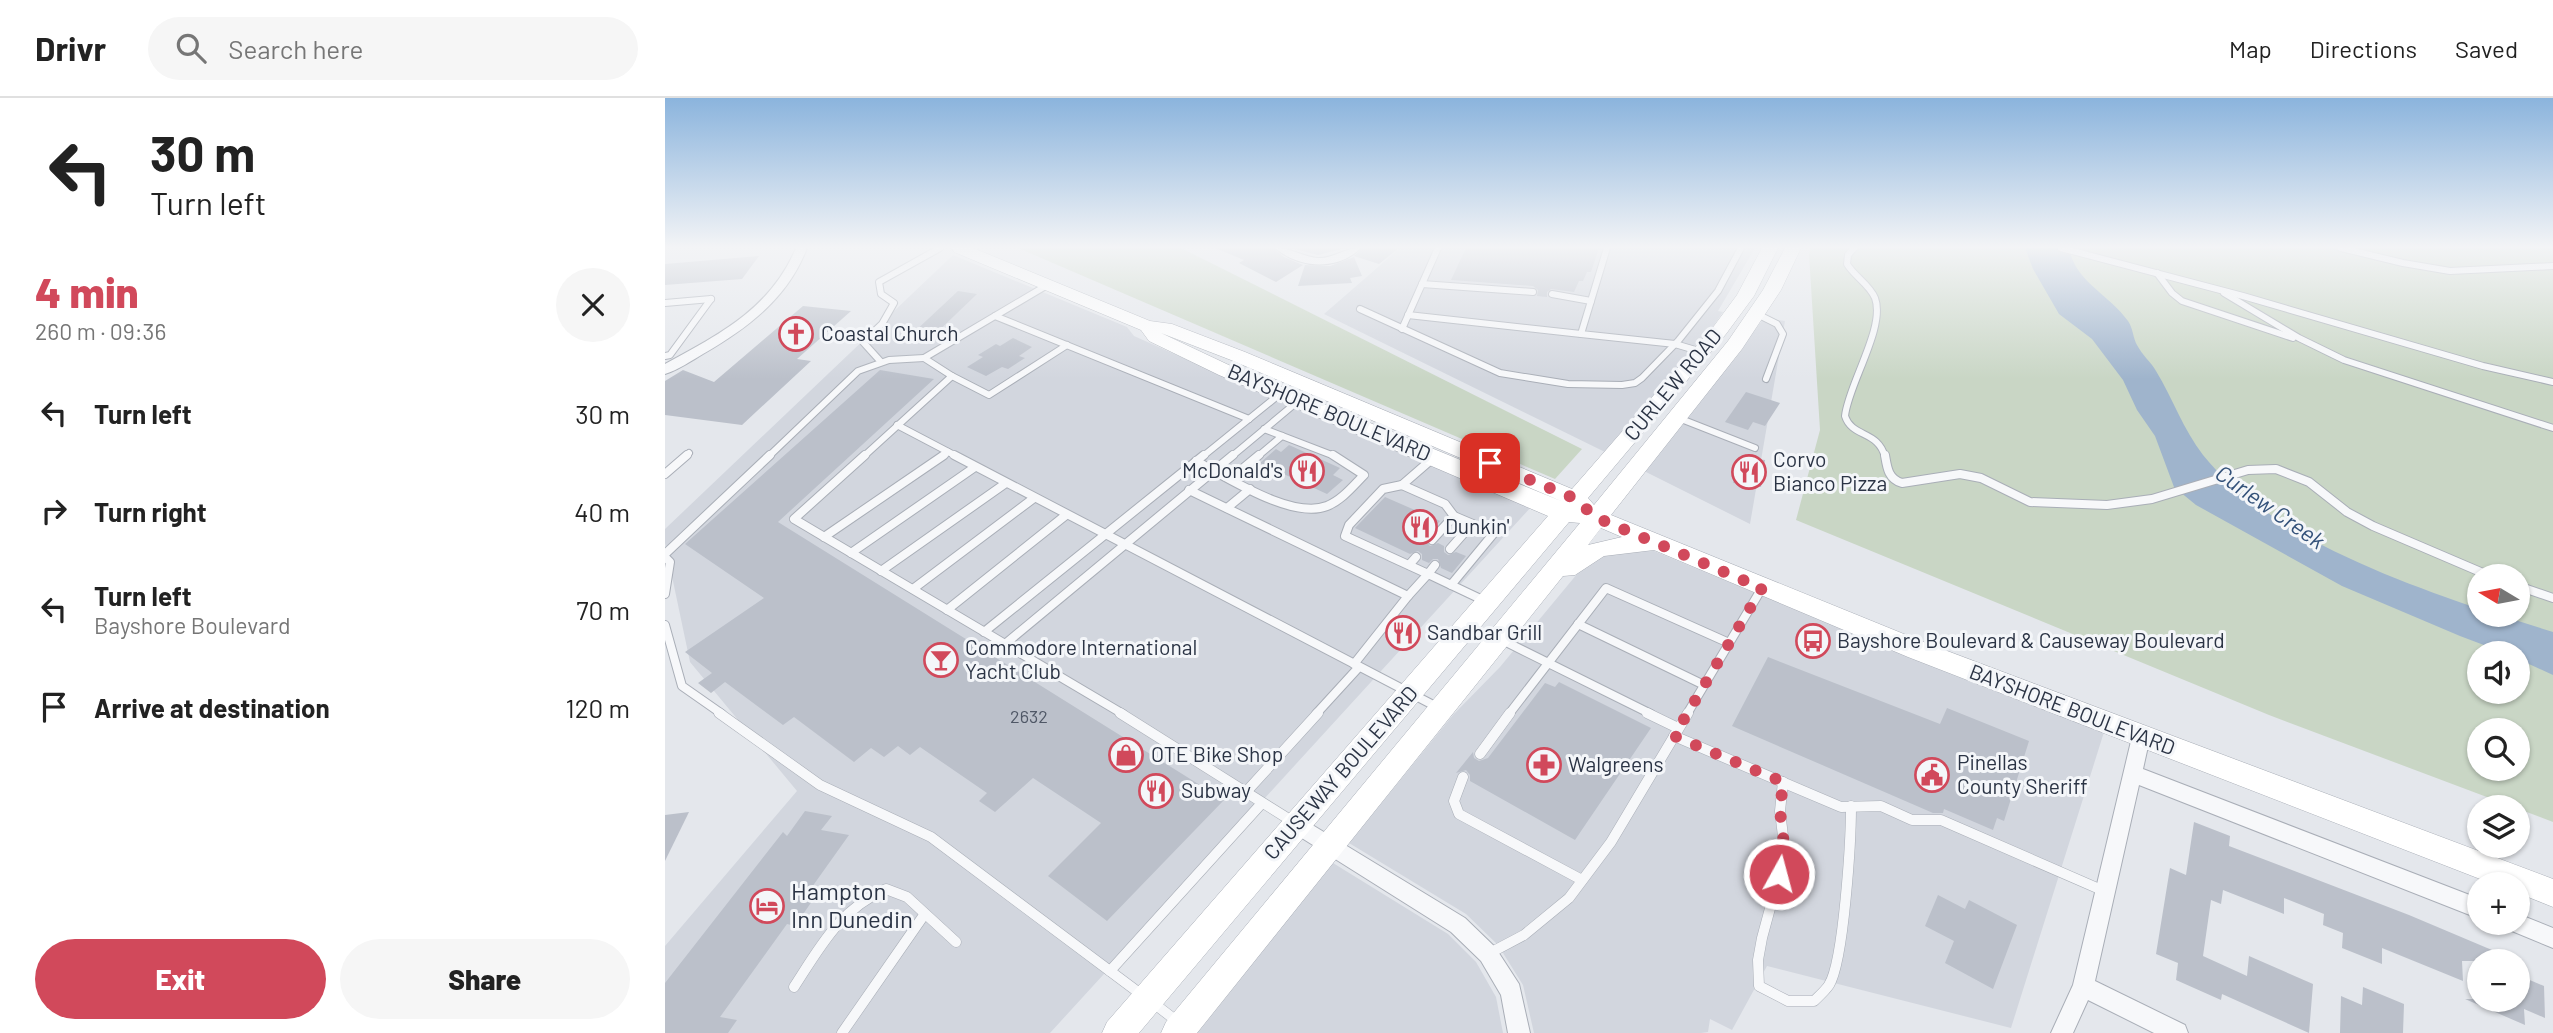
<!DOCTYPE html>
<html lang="en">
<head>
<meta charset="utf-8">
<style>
  :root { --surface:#fff; --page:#f6f6f6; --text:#222; --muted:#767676; --line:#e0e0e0; --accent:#d1495b }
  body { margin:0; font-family:Barlow,sans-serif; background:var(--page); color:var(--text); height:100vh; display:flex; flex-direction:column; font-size:26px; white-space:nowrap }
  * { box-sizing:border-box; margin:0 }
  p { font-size:23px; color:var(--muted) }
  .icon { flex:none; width:38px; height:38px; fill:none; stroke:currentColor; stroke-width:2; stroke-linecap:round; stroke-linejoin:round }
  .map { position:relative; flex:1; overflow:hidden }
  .drawer { display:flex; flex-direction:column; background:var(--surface); width:665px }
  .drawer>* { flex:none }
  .banner { background:#fff; color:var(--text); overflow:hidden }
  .needle { width:46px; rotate:280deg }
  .tools { position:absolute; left:1802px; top:466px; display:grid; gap:14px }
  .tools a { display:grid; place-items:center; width:63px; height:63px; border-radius:50%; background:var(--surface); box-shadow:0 2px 5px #0004; font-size:35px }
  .pin { position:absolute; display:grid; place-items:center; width:60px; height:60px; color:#fff; margin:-30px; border-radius:14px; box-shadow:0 4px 10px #0006 }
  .me { position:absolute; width:77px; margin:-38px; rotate:7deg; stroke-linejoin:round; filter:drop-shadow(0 0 5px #0008) }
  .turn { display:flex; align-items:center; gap:24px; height:147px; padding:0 35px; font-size:32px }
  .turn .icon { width:91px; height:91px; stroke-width:2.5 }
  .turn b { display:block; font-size:49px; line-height:60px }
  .round { display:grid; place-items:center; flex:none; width:74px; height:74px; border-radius:37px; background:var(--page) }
  .overview { display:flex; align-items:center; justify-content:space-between; height:119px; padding:0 35px }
  h1 { font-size:42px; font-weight:800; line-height:52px; color:var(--accent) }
  .primary-button { display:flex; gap:14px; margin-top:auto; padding:14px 35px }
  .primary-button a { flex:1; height:80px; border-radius:42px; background:var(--accent); color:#fff; font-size:28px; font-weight:800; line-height:80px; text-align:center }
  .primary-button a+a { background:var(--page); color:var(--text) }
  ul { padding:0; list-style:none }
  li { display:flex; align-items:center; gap:21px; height:98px; padding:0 35px }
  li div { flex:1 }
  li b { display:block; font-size:26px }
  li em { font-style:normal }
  header { display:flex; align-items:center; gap:42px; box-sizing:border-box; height:98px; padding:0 35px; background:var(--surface); border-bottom:2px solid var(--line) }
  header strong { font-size:33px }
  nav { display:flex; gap:38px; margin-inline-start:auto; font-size:24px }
  .search { width:490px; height:63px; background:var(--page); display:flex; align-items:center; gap:18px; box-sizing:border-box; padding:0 24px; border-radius:38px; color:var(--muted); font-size:26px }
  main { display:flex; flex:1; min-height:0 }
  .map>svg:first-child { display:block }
</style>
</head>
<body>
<header>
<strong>Drivr</strong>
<div class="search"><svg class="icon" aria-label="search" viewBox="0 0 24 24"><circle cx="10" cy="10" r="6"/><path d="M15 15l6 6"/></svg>Search here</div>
<nav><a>Map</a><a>Directions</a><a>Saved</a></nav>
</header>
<main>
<section class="drawer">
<div class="banner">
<div class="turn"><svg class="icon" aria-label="left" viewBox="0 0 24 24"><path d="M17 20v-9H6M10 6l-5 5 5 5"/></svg><div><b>30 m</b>Turn left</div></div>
</div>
<div class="overview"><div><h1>4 min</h1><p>260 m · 09:36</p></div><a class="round"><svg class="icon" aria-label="close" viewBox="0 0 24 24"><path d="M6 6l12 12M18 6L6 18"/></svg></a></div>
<ul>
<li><svg class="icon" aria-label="left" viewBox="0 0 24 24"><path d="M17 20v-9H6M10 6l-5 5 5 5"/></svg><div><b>Turn left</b></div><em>30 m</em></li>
<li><svg class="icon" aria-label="right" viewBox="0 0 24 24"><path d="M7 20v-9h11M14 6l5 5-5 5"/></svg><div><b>Turn right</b></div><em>40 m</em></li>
<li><svg class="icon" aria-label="left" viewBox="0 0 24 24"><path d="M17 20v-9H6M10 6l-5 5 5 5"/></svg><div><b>Turn left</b><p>Bayshore Boulevard</p></div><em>70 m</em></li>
<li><svg class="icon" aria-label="arrive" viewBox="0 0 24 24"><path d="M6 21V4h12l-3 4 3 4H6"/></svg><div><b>Arrive at destination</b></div><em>120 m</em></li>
</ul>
<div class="primary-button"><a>Exit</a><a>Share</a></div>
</section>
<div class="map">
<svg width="1888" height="935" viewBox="0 0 1888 935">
  <rect width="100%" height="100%" fill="#e4e7ec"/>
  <!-- built -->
  <g fill="#d2d6de">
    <path d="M735,150H1090L1053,213L1058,214L1047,230L940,354L659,216Z"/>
    <path d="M288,157L462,229L469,238L626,308L866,409L385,935H0V848L132,693L25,564L0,445V431Z"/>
    <path d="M1099,220L1120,223L1085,426L979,373Z"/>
    <path d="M989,453L1228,552L1439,634L1346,930L1102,868L1067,932L1045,921L1043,934L1036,935H869L858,887L833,847L801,816L684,745L788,617L835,569L922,464L948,454Z"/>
    <path d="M668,765L783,836L811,864L831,899L838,935H530Z"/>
  </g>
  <!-- green -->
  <g fill="#c9d6c5" fill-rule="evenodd">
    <path d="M353,150H516L917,351L890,381Z"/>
    <path d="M1146,150H1888V724L1604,617L1131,422L1155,332L1144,156ZM1815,478H1853V516H1815ZM1815,555H1853V593H1815ZM1815,632H1853V670H1815Z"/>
  </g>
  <!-- water -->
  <path fill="#9fb4cc" d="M1360,150H1404C1410,184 1444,196 1463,223C1468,230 1468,240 1472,247C1477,257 1486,264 1491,273C1508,301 1518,331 1538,357C1600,434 1724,480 1815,511V516H1831L1888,534V577L1853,561V555H1840L1795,538L1677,488L1531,407L1509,389L1490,338L1472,312L1458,282L1427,241L1394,216L1368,171Z"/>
  <!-- building -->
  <g fill="#bbc0ca">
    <path d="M550,150H608L619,159L638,167L611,184L574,165L579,162Z"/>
    <path d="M626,150H681L653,157Z"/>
    <path d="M698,150H734L714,166L689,158Z"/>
    <path d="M801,150H934L926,174H922L918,183H914L909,194L886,191L882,194V199L872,198L873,192L868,188L786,182Z"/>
    <path d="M94,158L77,181L0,187V166Z"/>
    <path d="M689,159L697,178L685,180L687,185L633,188L640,167L665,168Z"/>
    <path d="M293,193L312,196L266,240L246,237Z"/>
    <path d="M138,208L186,213L132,261L146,263L77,327L0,317V283L18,272L49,284Z"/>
    <path d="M348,240L367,249L354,258L360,260L343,271L337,269L321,278L302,269L318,259L313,257L331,246L335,248Z"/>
    <path d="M215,272L269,281L113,424L559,702L442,823L383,778L436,725L368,680L330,714L314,703L322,695L255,649L245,657L233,648L219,659L206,650L189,664L129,619L118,627L60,584L46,595L33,585L47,575L20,554L99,500L20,446Z"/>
    <path d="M1081,294L1115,305L1100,328L1088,324L1083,332L1060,324Z"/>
    <path d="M624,347L675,370L668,377L678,382L662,396L595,365L611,351L616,354Z"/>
    <path d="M1073,359L1100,362L1096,389L1068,385Z"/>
    <path d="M720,399L775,423L760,439L761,443L765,448L773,445L779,448V454L783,457L791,454L801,458L787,475L776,470L773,461H768L764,465L757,462V456L753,453L745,456L690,430Z"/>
    <path d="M1103,559L1275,626L1282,610L1364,643L1339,723L1332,720L1328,732L1279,711L1278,715H1268L1067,628Z"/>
    <path d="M894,584L986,630L910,742L805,683V677L801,672L791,675L808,654L809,660L814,663L823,660L880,585L890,589Z"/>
    <path d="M140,713L167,718L156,732L184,737L147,789L156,790L130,828L122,826L55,919L72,922L63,935H0V885L118,734L122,738Z"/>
    <path d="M24,714L0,763V717Z"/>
    <path d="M1529,724L1565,738L1564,748L1744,817L1853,863H1797L1798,883L1717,850V866L1677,850L1678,835L1658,827L1659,816L1619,800V816L1558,792L1556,806L1546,802L1538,858L1582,878L1584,858L1648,886L1644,935L1557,896L1556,902L1511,882L1513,865L1491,856L1505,770L1521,777Z"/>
    <path d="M1273,797L1300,811L1304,802L1352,827L1328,891L1280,865L1289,843L1260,828Z"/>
    <path d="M1853,877L1879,888L1880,920L1859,911L1860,927L1800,901H1853Z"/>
    <path d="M1698,889L1739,906L1738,935H1675L1676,898L1697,907Z"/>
  </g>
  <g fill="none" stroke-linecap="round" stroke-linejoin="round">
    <!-- lane-far2 casing -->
    <g stroke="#a9aeb7" stroke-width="8">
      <g id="lane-far2">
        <path d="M942,150L916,236L1010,246L1037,254"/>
        <path d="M1189,150L1183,157L1182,166C1189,178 1205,187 1210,200C1221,229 1183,287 1180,318C1187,340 1213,332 1220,359"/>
        <path d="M1396,150L1578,198L1818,268L1888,284"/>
        <path d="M1676,150L1738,165L1785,173L1888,168"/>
        <path d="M1492,175L1507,195L1517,203L1628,240"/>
        <path d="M757,186L868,194"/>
        <path d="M1559,195L1634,240L1679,262L1888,330"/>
        <path d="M887,196L926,203"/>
        <path d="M0,205L46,201"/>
        <path d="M695,211L835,275L903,286L957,287L970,285L977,280L1013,243L1053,193L1076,150"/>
        <path d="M1092,216L1112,226L1118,236L1101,281"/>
        <path d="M743,217L916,236"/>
        <path d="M330,218L584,321"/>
        <path d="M737,231L773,150"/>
        <path d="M0,258L5,257L46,201"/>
        <path d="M216,264L198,244L217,226L229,205L216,196L214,184L275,150"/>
        <path d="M287,278L324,297L402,247"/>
        <path d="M1011,319L1090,350"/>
        <path d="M232,327L293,359"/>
        <path d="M599,331L672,359"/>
        <path d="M20,359L24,355"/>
        <path d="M103,359L193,273L224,262L259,260"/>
        <path d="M198,359L287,278L259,260L384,186"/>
        <path d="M276,359L283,354"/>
        <path d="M537,359L615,296"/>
        <path d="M566,359L632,304"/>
        <path d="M592,359L617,338"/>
      </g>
    </g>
    <!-- lane-far1 casing -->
    <g stroke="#a9aeb7" stroke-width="10">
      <g id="lane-far1">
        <path d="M200,357L129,421L458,616"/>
        <path d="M289,357L772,609"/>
        <path d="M1220,357C1222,369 1223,381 1237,385L1295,376L1316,380L1365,404L1442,407L1487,401L1583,372L1611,371L1644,384L1682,414L1708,428L1825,478"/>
        <path d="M767,361L737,387L718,391L684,427L680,438L763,476L770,467"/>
        <path d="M531,363C562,379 627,422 662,408C677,402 688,388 699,377L668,357"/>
        <path d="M0,376L22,357"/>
        <path d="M565,381L594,357"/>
        <path d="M737,387L780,406L789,418L829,435L786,487"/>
        <path d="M524,392L743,498L689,566"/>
        <path d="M562,410L585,391"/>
        <path d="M159,439L279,357"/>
        <path d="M767,442L789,418"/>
        <path d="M785,451L807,426"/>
        <path d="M186,455L310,369"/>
        <path d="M0,456L105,357"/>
        <path d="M0,459L5,464L0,496"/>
        <path d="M744,467L751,459"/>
        <path d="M216,473L341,385"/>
        <path d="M1853,488L1888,500"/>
        <path d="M248,491L369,400"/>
        <path d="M743,498L763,476L822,504"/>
        <path d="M282,512L401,417"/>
        <path d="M913,526L1039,587"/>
        <path d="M0,527L17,588L57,616"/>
        <path d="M319,534L539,357"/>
        <path d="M841,544L986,616"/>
        <path d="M340,546L568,357"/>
        <path d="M651,616L694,569"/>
        <path d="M844,616L941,490L1064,545"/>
        <path d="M1022,616L1097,490"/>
      </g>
    </g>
    <!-- lane casing -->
    <g stroke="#a9aeb7" stroke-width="11">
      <g id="lane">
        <path d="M54,615L155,687L266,739L477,897"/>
        <path d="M455,615L630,725"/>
        <path d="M982,615L1013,630"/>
        <path d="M1009,638L1176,709L1216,708L1247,722H1276L1439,793"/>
        <path d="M815,656L845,615"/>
        <path d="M798,679L789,703L794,716L917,782"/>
        <path d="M1118,684L1115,713L1120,755L1097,840L1093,862L1094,888L1123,903H1149C1154,898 1160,893 1164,887C1179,863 1186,741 1186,708"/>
        <path d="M581,694L653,615"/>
        <path d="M823,856L859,837L904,800L946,744L1023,615"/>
        <path d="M445,873L597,705"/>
        <path d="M129,889C155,849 175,811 221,791L242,799L291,844"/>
        <path d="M487,904L513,924"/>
        <path d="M177,935L259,817"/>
      </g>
    </g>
    <!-- street casing -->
    <g stroke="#a9aeb7" stroke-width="2">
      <g id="street">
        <path d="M131,150H142C123,200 83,230 38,256C26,263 13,272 0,276V266C55,236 106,210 131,150Z"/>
        <path d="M610,150C626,149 637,159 653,160C669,161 680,149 696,150C672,173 635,171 610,150Z"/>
        <path d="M1476,631L1482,633L1485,639L1478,671L1815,801V821L1474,687L1430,883L1520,927L1523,935H1489L1423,902L1408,935H1386L1408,887L1467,639L1470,633Z"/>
        <path d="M631,717L800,820L830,849L854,886L865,935H843L836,897L816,863L786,834L624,732L621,726L624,720Z"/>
        <path d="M1853,816L1888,830V850L1842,831L1839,824H1853Z"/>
      </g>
    </g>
    <!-- secondary casing -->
    <g stroke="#a9aeb7" stroke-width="1">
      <path id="secondary" d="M287,150H308L485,223L507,226L580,254L907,391L1049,228L1072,197L1097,150H1113L1089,198L1061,236L923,400L929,407L1063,243L1098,192L1120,150H1136L1116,192L1077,251L946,417L1261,545L1888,781V809L1853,795V786H1828L1243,559L989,452L939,458L910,477L898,478L532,935H496L501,924L915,425L904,424L474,935H437L442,924L883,418L554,277L484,243L476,232L289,154ZM496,235L566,262L896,403L568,269ZM936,430L957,439L923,447Z"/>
    </g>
    <!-- lane-far2 -->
    <use href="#lane-far2" stroke="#f7f8fa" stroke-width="6"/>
    <!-- lane-far1 -->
    <use href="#lane-far1" stroke="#f7f8fa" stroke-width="8"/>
    <!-- lane -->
    <use href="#lane" stroke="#f7f8fa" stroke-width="10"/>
    <!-- street -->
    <use href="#street" fill="#f7f8fa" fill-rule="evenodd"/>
    <!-- secondary -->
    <use href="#secondary" fill="#fff" fill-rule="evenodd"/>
  </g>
  <!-- sky -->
  <linearGradient id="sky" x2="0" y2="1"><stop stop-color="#8bb4dd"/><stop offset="0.53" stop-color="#f3f4f6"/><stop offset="1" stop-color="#f3f4f6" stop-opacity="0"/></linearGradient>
  <rect width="1888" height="281" fill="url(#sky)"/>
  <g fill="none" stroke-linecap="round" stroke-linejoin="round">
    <!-- route -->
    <path stroke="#d1495b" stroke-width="12" stroke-dasharray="0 21.6" d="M825,365L911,401L930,419L1097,490L1009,638L1118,684L1115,713L1120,755L1114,776"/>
  </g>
  <!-- icons -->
  <defs>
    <g id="church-ring" transform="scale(1.75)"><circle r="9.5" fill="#f4f6f9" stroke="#d1495b" stroke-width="1.5"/><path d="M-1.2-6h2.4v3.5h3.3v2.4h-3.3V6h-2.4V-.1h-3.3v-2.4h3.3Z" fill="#d1495b"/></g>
    <g id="restaurant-ring" transform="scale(1.75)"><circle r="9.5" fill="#f4f6f9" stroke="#d1495b" stroke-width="1.5"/><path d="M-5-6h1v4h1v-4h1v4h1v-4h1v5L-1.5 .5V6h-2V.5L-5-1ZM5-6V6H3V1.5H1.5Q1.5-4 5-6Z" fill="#d1495b"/></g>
    <g id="bus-ring" transform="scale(1.75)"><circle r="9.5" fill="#f4f6f9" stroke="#d1495b" stroke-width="1.5"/><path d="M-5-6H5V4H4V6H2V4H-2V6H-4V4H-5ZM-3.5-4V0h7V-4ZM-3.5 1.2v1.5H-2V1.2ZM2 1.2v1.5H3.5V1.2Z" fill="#d1495b"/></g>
    <g id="bar-ring" transform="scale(1.75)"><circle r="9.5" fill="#f4f6f9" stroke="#d1495b" stroke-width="1.5"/><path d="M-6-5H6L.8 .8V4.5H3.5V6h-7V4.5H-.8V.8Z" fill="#d1495b"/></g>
    <g id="shop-ring" transform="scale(1.75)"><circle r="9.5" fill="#f4f6f9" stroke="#d1495b" stroke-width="1.5"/><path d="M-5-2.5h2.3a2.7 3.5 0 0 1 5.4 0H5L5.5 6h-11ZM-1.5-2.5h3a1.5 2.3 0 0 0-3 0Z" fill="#d1495b"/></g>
    <g id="pharmacy-ring" transform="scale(1.75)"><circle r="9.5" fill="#f4f6f9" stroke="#d1495b" stroke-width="1.5"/><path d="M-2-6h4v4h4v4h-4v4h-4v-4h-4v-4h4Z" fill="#d1495b"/></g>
    <g id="civic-ring" transform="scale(1.75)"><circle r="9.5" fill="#f4f6f9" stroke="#d1495b" stroke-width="1.5"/><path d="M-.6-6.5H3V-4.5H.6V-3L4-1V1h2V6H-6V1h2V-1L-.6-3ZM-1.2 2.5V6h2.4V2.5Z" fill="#d1495b"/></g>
    <g id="hotel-ring" transform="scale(1.75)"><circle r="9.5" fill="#f4f6f9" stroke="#d1495b" stroke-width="1.5"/><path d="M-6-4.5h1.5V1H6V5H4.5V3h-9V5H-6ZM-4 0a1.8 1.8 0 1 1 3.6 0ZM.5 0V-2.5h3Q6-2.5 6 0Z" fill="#d1495b"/></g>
  </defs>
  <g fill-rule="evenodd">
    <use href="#church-ring" x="131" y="236"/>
    <use href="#restaurant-ring" x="642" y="373"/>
    <use href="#restaurant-ring" x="1084" y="374"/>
    <use href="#restaurant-ring" x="755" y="429"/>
    <use href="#restaurant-ring" x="738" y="535"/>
    <use href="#bus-ring" x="1148" y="543"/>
    <use href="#bar-ring" x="276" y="562"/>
    <use href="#shop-ring" x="461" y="657"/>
    <use href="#pharmacy-ring" x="879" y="667"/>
    <use href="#civic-ring" x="1267" y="677"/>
    <use href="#restaurant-ring" x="491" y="693"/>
    <use href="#hotel-ring" x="102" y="808"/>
  </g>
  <g text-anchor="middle" stroke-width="6" stroke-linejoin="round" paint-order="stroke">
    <!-- number labels -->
    <g font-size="18" fill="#4f5766">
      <text x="364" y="625">2632</text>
    </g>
    <!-- poi labels -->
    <g font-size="21" fill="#2b3445" stroke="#f4f6f9" text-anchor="start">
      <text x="156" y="243">Coastal Church</text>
      <text x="1108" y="369">Corvo<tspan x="1108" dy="24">Bianco Pizza</tspan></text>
      <text x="618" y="380" text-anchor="end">McDonald's</text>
      <text x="780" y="436">Dunkin'</text>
      <text x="762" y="542">Sandbar Grill</text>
      <text x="1172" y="550">Bayshore Boulevard &amp; Causeway Boulevard</text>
      <text x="300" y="557">Commodore International<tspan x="300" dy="24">Yacht Club</tspan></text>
      <text x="486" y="664">OTE Bike Shop</text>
      <text x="1292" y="672">Pinellas<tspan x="1292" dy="24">County Sheriff</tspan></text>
      <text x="903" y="674">Walgreens</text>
      <text x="516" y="700">Subway</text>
    </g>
    <!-- street labels -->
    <g font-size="21" fill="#2b3445" stroke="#f4f6f9">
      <text transform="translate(1008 287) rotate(-50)" y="7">CURLEW ROAD</text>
      <text transform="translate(664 315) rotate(23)" y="7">BAYSHORE BOULEVARD</text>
      <text transform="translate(1407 612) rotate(21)" y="7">BAYSHORE BOULEVARD</text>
      <text transform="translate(676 675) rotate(-49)" y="7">CAUSEWAY BOULEVARD</text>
    </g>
    <!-- water labels -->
    <g font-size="23" font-style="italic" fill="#34527a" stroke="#f4f6f9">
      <text transform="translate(1605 409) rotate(35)" y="8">Curlew Creek</text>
    </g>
    <!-- near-poi labels -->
    <g font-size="24" fill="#2b3445" stroke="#f4f6f9" text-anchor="start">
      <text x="126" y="802">Hampton<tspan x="126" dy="28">Inn Dunedin</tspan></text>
    </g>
  </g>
</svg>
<div class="tools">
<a><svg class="needle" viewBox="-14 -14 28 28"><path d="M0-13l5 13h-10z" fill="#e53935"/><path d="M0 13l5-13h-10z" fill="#767676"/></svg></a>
<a><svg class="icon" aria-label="sound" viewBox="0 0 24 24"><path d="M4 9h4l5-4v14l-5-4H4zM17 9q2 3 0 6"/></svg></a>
<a><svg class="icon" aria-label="search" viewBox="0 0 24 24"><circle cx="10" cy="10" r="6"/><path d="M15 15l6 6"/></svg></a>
<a><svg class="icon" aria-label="layers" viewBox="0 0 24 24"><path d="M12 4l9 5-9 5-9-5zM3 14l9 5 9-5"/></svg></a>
<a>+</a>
<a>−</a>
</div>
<div class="pin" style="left:825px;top:365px;background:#d93025"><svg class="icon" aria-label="arrive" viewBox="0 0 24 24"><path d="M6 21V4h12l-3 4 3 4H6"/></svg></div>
<svg class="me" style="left:1114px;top:776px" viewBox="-20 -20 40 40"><circle r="17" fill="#d1495b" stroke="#fff" stroke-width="3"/><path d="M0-11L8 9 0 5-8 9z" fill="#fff"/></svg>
</div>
</main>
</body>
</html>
